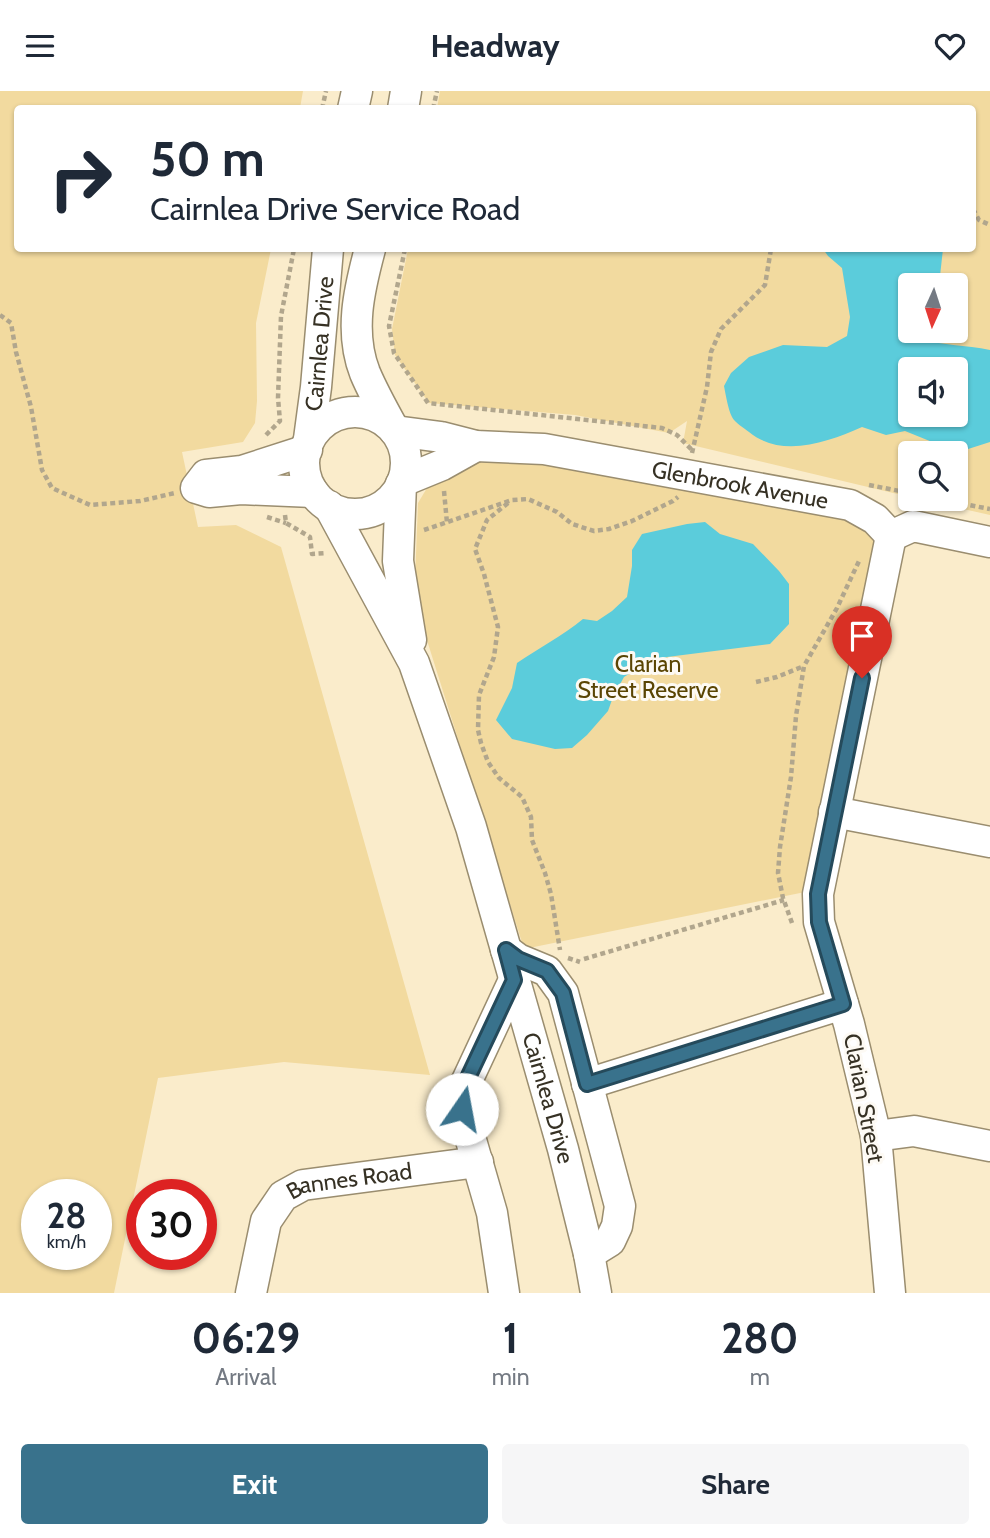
<!DOCTYPE html>
<html lang="en">
<head>
<meta charset="utf-8">
<style>
  :root { --surface:#fff; --page:#f6f6f7; --text:#1f2937; --muted:#747a83; --accent:#39728c }
  body { margin:0; font-family:Cabin,sans-serif; background:var(--page); color:var(--text); height:100vh; display:flex; flex-direction:column; font-size:26px; white-space:nowrap }
  * { box-sizing:border-box; margin:0 }
  p { font-size:23px; color:var(--muted) }
  .icon { flex:none; width:38px; height:38px; fill:none; stroke:currentColor; stroke-width:2; stroke-linecap:round; stroke-linejoin:round }
  .map { position:relative; height:1202px; overflow:hidden }
  .drawer { display:flex; flex-direction:column; background:var(--surface); flex:1 }
  .drawer>* { flex:none }
  .guide { position:absolute; left:14px; top:14px; width:962px; height:147px; border-radius:7px; box-shadow:0 2px 5px #0004; background:#fff; color:var(--text); overflow:hidden }
  .needle { width:46px; rotate:183deg }
  .fabs { position:absolute; left:898px; top:182px; display:grid; gap:14px }
  .fabs a { display:grid; place-items:center; width:70px; height:70px; border-radius:7px; background:var(--surface); box-shadow:0 2px 5px #0004; font-size:35px }
  .speed { position:absolute; left:21px; top:1088px; display:flex; gap:14px; font-size:35px; font-weight:700; text-align:center }
  .speed>* { display:grid; place-content:center; width:91px; height:91px; border-radius:50%; background:var(--surface); box-shadow:0 2px 5px #0004; line-height:1 }
  .speed small { font-size:18px; font-weight:400 }
  .speed .limit { border:10px solid #d22; background:#fff; color:#111 }
  .pin { position:absolute; display:grid; place-items:center; width:60px; height:60px; color:#fff; margin:-72px -30px; border-radius:50% 50% 50% 0; rotate:-45deg; box-shadow:0 0 7px #0007 }
  .pin .icon { rotate:45deg }
  .me { position:absolute; width:77px; margin:-38px; rotate:12deg; stroke-linejoin:round; filter:drop-shadow(0 0 5px #0008) }
  .turn { display:flex; align-items:center; gap:24px; height:147px; padding:0 21px; font-size:32px }
  .turn .icon { width:91px; height:91px; stroke-width:2.5 }
  .turn b { display:block; font-size:49px; line-height:60px }
  .eta { display:flex; justify-content:space-evenly; align-items:center; height:119px; text-align:center }
  .eta b { font-size:42px; font-weight:800; line-height:49px }
  .button { display:flex; gap:14px; margin-top:auto; padding:14px 21px }
  .button a { flex:1; height:80px; border-radius:7px; background:var(--accent); color:#fff; font-size:28px; font-weight:800; line-height:80px; text-align:center }
  .button a+a { background:var(--page); color:var(--text) }
  header { display:flex; justify-content:space-between; align-items:center; height:91px; padding:0 21px; background:var(--surface); font-size:32px; font-weight:800 }
  .map>svg:first-child { display:block }
</style>
</head>
<body>
<header><svg class="icon" aria-label="menu" viewBox="0 0 24 24"><path d="M4 6h16M4 12h16M4 18h16"/></svg>Headway<svg class="icon" aria-label="heart" viewBox="0 0 24 24"><path d="M12 20l-8-8c-3-5 5-10 8-4 3-6 11-1 8 4z"/></svg></header>
<div class="map">
<svg width="990" height="1202" viewBox="0 0 990 1202">
  <rect width="100%" height="100%" fill="#faeccb"/>
  <!-- green -->
  <g fill="#f2da9f" fill-rule="evenodd">
    <path d="M0,0H303L300,17L18,18V158H271L256,232L257,310L255,332L243,351L182,361L198,436L236,434L281,456L430,984L284,971L158,987L114,1202H0ZM37,1104H96V1164H37Z"/>
    <path d="M440,0H990V424L919,408H956V362H910V406L683,352L687,330L669,342L575,324L429,312L395,264L392,238L408,158H973V18L437,17ZM910,194H956V240H910ZM910,278H956V324H910Z"/>
    <path d="M540,367L844,424L873,444L875,457L810,800L524,858L420,527L415,489L418,412L430,392L461,370Z"/>
  </g>
  <!-- water -->
  <g fill="#5bccdb" fill-rule="evenodd">
    <path d="M823,158H943L939,194H910V240H915L917,248C941,254 966,254 990,259V351L965,359L947,357L905,340L886,344L862,336C828,351 782,368 749,341C744,337 735,332 732,326C728,318 726,305 724,295L731,282L749,266L783,254L827,256L847,245L850,226L842,177L828,165ZM910,278H956V324H910Z"/>
    <path d="M705,431L720,443L753,453L779,480L789,493V533L770,553L667,566L645,573L624,586L613,606L608,620L587,644L572,657L555,658L512,648L496,629L512,597L517,572C539,557 562,545 583,528L597,530L612,520L627,506L632,475V459L642,443L687,433Z"/>
  </g>
  <g fill="none" stroke-linecap="round" stroke-linejoin="round">
    <!-- minor casing -->
    <g stroke="#9a8d6f" stroke-width="33">
      <g id="minor">
        <path d="M353,18L357,0"/>
        <path d="M403,18L406,0"/>
        <path d="M370,158C359,199 349,241 365,282C373,301 383,319 393,337"/>
        <circle cx="355" cy="372" r="51"/>
        <path id="s1" d="M395,340L441,346L476,355L544,358L850,414L875,428L891,445L913,435L990,451"/>
        <path id="s2" d="M309,348L316,296L328,158"/>
        <path d="M307,359L242,380L206,384L196,397L209,401L241,398L313,401"/>
        <path d="M403,390L442,374L476,355"/>
        <path d="M401,393L398,470L411,549"/>
        <path id="s3" d="M329,415L414,572L471,736L563,1058L589,1163L596,1202"/>
        <path d="M834,721L990,751"/>
        <path d="M506,859L518,868L547,880L563,902L620,1115L617,1135L610,1150L589,1163"/>
        <path d="M587,993L843,913"/>
        <path d="M876,1045L914,1040L990,1055"/>
        <path id="s4" d="M251,1202L266,1130L283,1105L303,1094L478,1071"/>
        <path d="M504,1202L492,1122L462,1018L465,994L514,889"/>
        <path d="M890,1202L876,1045L849,933L819,831L818,803L891,445"/>
      </g>
    </g>
    <!-- path -->
    <g stroke="#b1a68d" stroke-width="4.5" stroke-dasharray="5 3.5" stroke-linecap="butt">
      <path d="M322,18L326,0"/>
      <path d="M433,18L437,0"/>
      <path d="M973,118L979,129L990,134"/>
      <path d="M405,158L389,235L394,262L428,312L662,337L677,344L692,359"/>
      <path d="M0,224L11,232L16,261L31,316L42,379L52,397L90,414L140,410L175,402"/>
      <path d="M266,344L280,330L278,307L281,225L294,158"/>
      <path d="M692,362L707,296L711,261L721,238L765,194L771,158"/>
      <path d="M869,394L910,402"/>
      <path d="M444,400L447,432"/>
      <path d="M937,408L990,418"/>
      <path d="M508,412L487,429L475,458L484,483L498,536L494,566L479,604L478,639L481,652L488,671L499,687L522,706L531,726L532,749L545,782L551,803L560,859"/>
      <path d="M285,424L286,432L310,446L312,463L327,462"/>
      <path d="M267,426L286,432"/>
      <path d="M424,439L512,409L528,408L557,421L572,433L594,440L609,438L632,430L673,410L678,406"/>
      <path d="M756,591L777,586L804,575"/>
      <path d="M792,832L783,807L778,782L780,756L791,686L796,625L804,575L837,517L859,470"/>
      <path d="M568,867L580,871"/>
      <path d="M584,868L784,809"/>
    </g>
    <!-- minor -->
    <use href="#minor" stroke="#fff" stroke-width="30"/>
  </g>
  <g fill="none" stroke-linecap="round" stroke-linejoin="round">
    <!-- route casing -->
    <g stroke="#254a5b" stroke-width="18">
      <path id="route" d="M462,1018L465,993L514,889L506,859L518,868L547,880L563,902L587,993L843,913L819,831L818,803L862,587"/>
    </g>
    <!-- route -->
    <use href="#route" stroke="#39728c" stroke-width="12"/>
  </g>
  <g text-anchor="middle" stroke-width="6" stroke-linejoin="round" paint-order="stroke">
    <!-- street labels -->
    <g font-size="23" fill="#363124" stroke="#fdfaf4">
      <text dy="8" stroke="none"><textPath href="#s2" startOffset="96">Cairnlea Drive</textPath></text>
      <text dy="8" stroke="none"><textPath href="#s1" startOffset="350">Glenbrook Avenue</textPath></text>
      <text dy="8" stroke="none"><textPath href="#s3" startOffset="634">Cairnlea Drive</textPath></text>
      <text transform="translate(864 1007) rotate(79)" y="8">Clarian Street</text>
      <text dy="8" stroke="none"><textPath href="#s4" startOffset="173">Bannes Road</textPath></text>
    </g>
    <!-- park labels -->
    <g font-size="23" fill="#5a4503" stroke="#fdfaf4">
      <text x="648" y="581">Clarian<tspan x="648" dy="26">Street Reserve</tspan></text>
    </g>
  </g>
</svg>
<div class="fabs">
<a><svg class="needle" viewBox="-14 -14 28 28"><path d="M0-13l5 13h-10z" fill="#e53935"/><path d="M0 13l5-13h-10z" fill="#747a83"/></svg></a>
<a><svg class="icon" aria-label="sound" viewBox="0 0 24 24"><path d="M4 9h4l5-4v14l-5-4H4zM17 9q2 3 0 6"/></svg></a>
<a><svg class="icon" aria-label="search" viewBox="0 0 24 24"><circle cx="10" cy="10" r="6"/><path d="M15 15l6 6"/></svg></a>
</div>
<div class="speed"><div>28<small>km/h</small></div><div class="limit">30</div></div>
<div class="pin" style="left:862px;top:587px;background:#d93025"><svg class="icon" aria-label="arrive" viewBox="0 0 24 24"><path d="M6 21V4h12l-3 4 3 4H6"/></svg></div>
<svg class="me" style="left:462px;top:1018px" viewBox="-20 -20 40 40"><circle r="19" fill="#fff"/><path d="M0-13L10 11 0 6-10 11z" fill="#39728c"/></svg>
<div class="guide">
<div class="turn"><svg class="icon" aria-label="right" viewBox="0 0 24 24"><path d="M7 20v-9h11M14 6l5 5-5 5"/></svg><div><b>50 m</b>Cairnlea Drive Service Road</div></div>
</div>
</div>
<section class="drawer">
<div class="eta">
<div><b>06:29</b><p>Arrival</p></div>
<div><b>1</b><p>min</p></div>
<div><b>280</b><p>m</p></div>
</div>
<div class="button"><a>Exit</a><a>Share</a></div>
</section>
</body>
</html>
